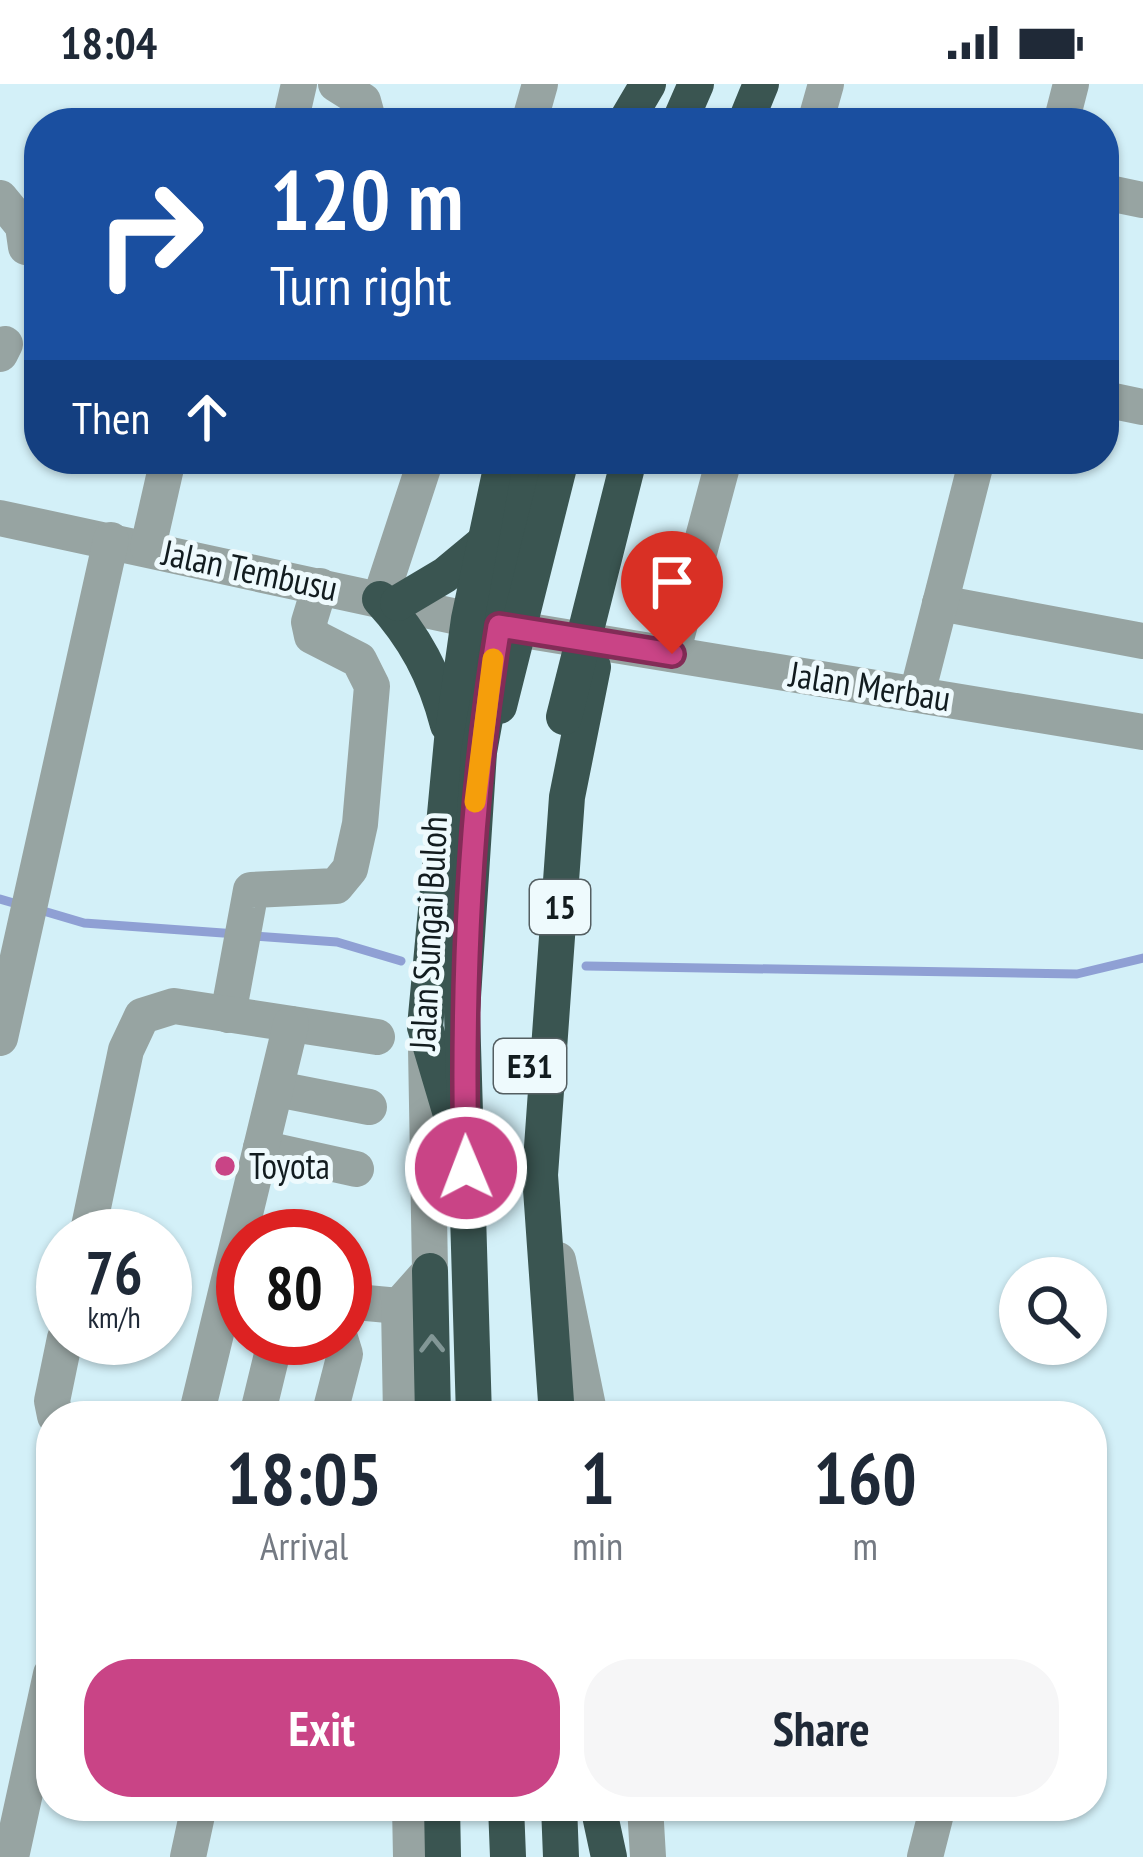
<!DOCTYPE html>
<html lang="en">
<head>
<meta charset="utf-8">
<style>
  :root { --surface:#fff; --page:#f6f6f7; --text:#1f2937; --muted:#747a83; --accent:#c94486 }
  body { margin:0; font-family:"PT Sans Narrow",sans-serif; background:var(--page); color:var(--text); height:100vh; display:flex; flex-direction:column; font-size:45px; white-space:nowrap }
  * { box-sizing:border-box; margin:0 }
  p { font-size:39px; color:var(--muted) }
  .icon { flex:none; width:66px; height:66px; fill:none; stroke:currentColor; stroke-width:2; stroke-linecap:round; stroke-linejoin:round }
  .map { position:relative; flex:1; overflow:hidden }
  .panel { position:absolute; left:36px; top:1317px; width:1071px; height:420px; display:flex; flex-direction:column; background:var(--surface); border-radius:48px; box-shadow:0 3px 9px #0004 }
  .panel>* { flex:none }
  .guide { position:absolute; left:24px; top:24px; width:1095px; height:366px; border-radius:48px; box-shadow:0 3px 9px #0004; background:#1a4fa0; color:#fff; overflow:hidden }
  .controls { position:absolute; left:999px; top:1173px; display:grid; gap:24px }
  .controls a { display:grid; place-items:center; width:108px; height:108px; border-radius:50%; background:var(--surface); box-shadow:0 3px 9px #0004; font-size:60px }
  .speed { position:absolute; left:36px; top:1125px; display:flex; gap:24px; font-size:60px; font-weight:700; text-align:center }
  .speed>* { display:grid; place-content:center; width:156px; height:156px; border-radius:50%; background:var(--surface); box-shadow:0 3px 9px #0004; line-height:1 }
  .speed small { font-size:30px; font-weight:400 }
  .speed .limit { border:18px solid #d22; background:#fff; color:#111 }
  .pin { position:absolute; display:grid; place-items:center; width:102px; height:102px; color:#fff; margin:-123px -51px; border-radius:50% 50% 50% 0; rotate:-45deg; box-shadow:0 0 12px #0007 }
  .pin .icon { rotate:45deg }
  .me { position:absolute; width:132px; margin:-66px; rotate:359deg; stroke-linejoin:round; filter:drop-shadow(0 0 9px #0008) }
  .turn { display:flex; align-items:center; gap:42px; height:252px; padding:0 48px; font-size:54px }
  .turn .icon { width:156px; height:156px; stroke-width:2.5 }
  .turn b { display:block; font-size:84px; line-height:102px }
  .then { display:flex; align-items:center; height:114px; padding:0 48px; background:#0003; gap:24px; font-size:45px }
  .eta { display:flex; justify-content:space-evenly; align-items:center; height:204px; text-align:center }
  .eta b { font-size:72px; font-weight:700; line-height:84px }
  .action { display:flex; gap:24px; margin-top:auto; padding:24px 48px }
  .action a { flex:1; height:138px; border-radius:48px; background:var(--accent); color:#fff; font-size:48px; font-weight:700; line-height:138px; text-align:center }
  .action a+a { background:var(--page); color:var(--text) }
  .status { display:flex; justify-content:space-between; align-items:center; height:84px; padding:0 60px; background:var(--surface); direction:ltr }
  .status svg { height:33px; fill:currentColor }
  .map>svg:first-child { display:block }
</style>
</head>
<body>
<div class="status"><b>18:04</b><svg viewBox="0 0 49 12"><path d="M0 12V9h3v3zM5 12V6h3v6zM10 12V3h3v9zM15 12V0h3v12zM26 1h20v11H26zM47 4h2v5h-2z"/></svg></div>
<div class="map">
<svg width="1143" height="1773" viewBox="0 0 1143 1773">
  <rect width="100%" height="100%" fill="#d3f0f8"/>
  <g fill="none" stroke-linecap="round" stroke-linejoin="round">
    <!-- stream -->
    <g stroke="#8fa0d4" stroke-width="9">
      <path d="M0,815L24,822"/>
      <path d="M40,826L84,839L237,850"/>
      <path d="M254,852L337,858L401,877"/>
      <path d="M586,882L1077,890L1143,874"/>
    </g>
    <!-- minor -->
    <g stroke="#97a4a2" stroke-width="36">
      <path d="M336,0L363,17L369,39"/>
      <path d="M290,39L299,0"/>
      <path d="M529,39L540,0"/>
      <path d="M815,39L826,0"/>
      <path d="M1061,39L1071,0"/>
      <path d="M1104,108L1143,116"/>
      <path d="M0,114L23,142L26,163"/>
      <path d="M0,270L5,260"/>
      <path d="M1104,315L1143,323"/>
      <path d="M0,434L499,542L1143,648"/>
      <path d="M148,463L168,375"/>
      <path d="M380,515L426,375"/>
      <path d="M940,519L1143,557"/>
      <path d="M672,570L724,375"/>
      <path d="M917,610L977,375"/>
      <path d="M228,931L251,806L336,802L350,785L360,740L372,602L359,576L312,552L309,538L320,502"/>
      <path d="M0,954L111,456"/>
      <path d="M277,1005L369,1023"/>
      <path d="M261,1064L356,1085"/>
      <path d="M87,1152L126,966L142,932L174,922L377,953"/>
      <path d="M558,1176L590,1332"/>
      <path d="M345,1217L399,1222"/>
      <path d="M55,1332L52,1317L65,1254"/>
      <path d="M196,1332L291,940"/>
      <path d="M257,1332L276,1254"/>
      <path d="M329,1332L345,1270L340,1254"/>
      <path d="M401,1332L399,1222L430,1187L426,964"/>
      <path d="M410,1722L411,1773"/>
      <path d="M645,1722L648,1773"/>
      <path d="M11,1773L51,1590"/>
      <path d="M188,1773L199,1722"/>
      <path d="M925,1773L938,1722"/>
    </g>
    <!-- highway -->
    <g stroke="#3a5551" stroke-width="36">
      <path d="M625,39L648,0"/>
      <path d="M679,39L696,0"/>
      <path d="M745,39L761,0"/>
      <path d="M380,515C415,553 435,591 448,641"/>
      <path d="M398,519L445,491L486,457"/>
      <path d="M452,1034L425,943L452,656L469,535L503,375"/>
      <path d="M430,1187L433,1332"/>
      <path d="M474,1332L462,928L479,668L532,375"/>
      <path d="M557,1332L540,1091L567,713L593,583"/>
      <path d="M442,1722L443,1773"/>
      <path d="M506,1722L508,1773"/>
      <path d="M559,1722L561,1773"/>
      <path d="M598,1722L609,1773"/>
    </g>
    <!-- highway-bridge -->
    <g stroke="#3a5551" stroke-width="36">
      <path d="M499,622L561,375"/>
      <path d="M564,633L629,375"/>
    </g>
  </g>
  <!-- one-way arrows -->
  <defs><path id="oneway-chevron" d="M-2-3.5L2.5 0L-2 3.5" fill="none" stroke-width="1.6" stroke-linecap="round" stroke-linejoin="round" transform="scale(3)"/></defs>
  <use stroke="#829796" href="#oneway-chevron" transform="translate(432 1260) rotate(-91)"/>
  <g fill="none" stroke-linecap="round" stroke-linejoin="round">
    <!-- route casing -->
    <g stroke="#832c57" stroke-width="30">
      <path id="route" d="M466,1084C462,901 469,722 499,542L672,570"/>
    </g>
    <!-- route -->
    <use href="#route" stroke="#c94486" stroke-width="21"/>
    <!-- slow -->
    <path stroke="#f59e0b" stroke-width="21" d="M475,718L493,575"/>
  </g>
  <!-- markers -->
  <circle fill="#c94486" stroke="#eefafd" stroke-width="4.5" cx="225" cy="1082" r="12"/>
  <g text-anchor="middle" stroke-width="10" stroke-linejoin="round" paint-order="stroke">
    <!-- shield labels -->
    <g fill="#eefafd" stroke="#545f62" stroke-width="3">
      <rect x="530" y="796" width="60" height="54" rx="9"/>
      <rect x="494" y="955" width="72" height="54" rx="9"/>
    </g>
    <g font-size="33" font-weight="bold" fill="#121c1f">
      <text x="560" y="835">15</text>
      <text x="530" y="994">E31</text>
    </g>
    <!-- street labels -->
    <g font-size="36" fill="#121c1f" stroke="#eefafd">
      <text transform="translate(250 486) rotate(12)" y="13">Jalan Tembusu</text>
      <text transform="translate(870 602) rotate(9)" y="13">Jalan Merbau</text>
      <text transform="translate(428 849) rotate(-87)" y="13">Jalan Sungai Buloh</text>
    </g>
    <!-- poi labels -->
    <g font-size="36" fill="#121c1f" stroke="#eefafd" text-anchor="start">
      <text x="249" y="1095">Toyota</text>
    </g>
  </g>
</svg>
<div class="controls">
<a><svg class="icon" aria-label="search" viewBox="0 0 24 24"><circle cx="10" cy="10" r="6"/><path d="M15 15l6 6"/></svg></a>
</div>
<div class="speed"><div>76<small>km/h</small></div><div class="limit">80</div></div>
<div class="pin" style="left:672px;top:570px;background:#d93025"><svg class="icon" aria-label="arrive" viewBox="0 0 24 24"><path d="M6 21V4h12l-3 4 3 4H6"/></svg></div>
<svg class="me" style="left:466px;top:1084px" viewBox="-20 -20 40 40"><circle r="17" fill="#c94486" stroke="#fff" stroke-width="3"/><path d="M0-11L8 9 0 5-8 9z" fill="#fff"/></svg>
<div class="guide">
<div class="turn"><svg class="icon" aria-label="right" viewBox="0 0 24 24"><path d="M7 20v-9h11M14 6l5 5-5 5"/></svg><div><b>120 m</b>Turn right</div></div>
<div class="then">Then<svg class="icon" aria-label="ahead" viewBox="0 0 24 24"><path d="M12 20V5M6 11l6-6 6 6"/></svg></div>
</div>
<section class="panel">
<div class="eta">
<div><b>18:05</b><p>Arrival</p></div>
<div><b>1</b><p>min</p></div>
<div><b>160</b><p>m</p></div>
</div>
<div class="action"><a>Exit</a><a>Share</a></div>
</section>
</div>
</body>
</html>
